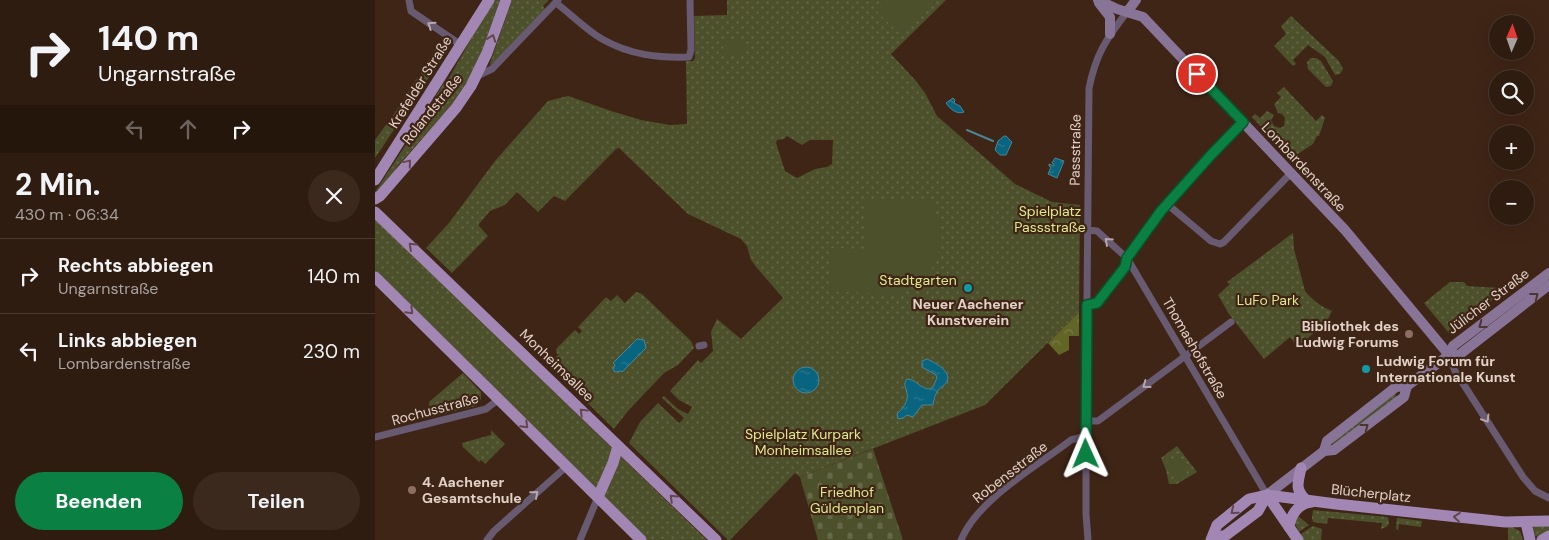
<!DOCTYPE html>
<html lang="de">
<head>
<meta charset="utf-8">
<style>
  :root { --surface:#2f1c10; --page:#3b291e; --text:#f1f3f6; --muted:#a7a19f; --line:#4a3a30; --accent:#0b8043 }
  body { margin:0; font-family:"DM Sans",sans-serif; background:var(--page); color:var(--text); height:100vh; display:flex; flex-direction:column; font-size:19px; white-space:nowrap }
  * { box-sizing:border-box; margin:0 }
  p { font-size:16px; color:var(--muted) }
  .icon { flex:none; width:28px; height:28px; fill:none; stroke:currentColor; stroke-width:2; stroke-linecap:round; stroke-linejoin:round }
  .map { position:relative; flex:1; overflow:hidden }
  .side { display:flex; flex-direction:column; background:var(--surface); width:375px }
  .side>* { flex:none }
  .hud { background:#2f1c10; color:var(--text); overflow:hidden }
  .needle { width:32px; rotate:2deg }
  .buttons { position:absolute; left:1114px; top:15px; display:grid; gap:10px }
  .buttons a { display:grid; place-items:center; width:45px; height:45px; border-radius:50%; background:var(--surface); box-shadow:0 5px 20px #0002,0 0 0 1px var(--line); font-size:25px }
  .pin { position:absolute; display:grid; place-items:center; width:42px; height:42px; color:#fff; margin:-21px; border:2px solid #fff; border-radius:50%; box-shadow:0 1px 5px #0007 }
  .me { position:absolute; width:55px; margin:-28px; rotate:359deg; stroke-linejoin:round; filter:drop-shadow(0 0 4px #0008) }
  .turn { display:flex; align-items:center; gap:18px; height:105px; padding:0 15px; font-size:22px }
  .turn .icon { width:65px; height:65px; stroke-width:2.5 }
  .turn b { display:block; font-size:35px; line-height:42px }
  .lanes { display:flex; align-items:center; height:48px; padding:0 15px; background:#0003; justify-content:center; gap:25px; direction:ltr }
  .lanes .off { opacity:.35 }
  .round { display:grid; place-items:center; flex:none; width:52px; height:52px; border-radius:26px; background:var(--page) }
  .head { display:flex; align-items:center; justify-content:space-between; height:85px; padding:0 15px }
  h1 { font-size:30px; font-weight:700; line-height:38px }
  .action { display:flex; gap:10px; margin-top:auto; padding:10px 15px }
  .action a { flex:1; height:58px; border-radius:30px; background:var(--accent); color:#fff; font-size:20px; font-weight:700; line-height:58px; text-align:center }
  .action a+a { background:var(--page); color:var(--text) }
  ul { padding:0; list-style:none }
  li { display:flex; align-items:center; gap:15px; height:75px; padding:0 15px; border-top:1px solid var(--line) }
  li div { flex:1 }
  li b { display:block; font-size:19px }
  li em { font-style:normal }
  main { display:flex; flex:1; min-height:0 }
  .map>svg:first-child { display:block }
</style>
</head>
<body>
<main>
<section class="side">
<div class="hud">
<div class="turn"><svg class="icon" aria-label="right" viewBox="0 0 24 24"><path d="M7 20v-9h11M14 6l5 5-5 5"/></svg><div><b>140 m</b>Ungarnstraße</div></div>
<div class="lanes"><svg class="icon off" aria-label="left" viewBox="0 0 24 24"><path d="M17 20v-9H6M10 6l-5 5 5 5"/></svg><svg class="icon off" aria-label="ahead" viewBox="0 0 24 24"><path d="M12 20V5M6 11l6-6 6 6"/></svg><svg class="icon" aria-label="right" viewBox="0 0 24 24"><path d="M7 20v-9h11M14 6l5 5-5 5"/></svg></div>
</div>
<div class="head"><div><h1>2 Min.</h1><p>430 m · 06:34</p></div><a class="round"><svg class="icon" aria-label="close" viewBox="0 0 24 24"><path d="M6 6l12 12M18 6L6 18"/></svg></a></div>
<ul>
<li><svg class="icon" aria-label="right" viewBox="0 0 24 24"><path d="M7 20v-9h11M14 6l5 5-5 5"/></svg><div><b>Rechts abbiegen</b><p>Ungarnstraße</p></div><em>140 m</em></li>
<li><svg class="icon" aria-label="left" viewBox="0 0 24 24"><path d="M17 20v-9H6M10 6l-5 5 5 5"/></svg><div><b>Links abbiegen</b><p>Lombardenstraße</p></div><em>230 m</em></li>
</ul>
<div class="action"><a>Beenden</a><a>Teilen</a></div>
</section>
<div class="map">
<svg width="1174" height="540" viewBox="0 0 1174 540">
  <defs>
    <pattern id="green-dots" width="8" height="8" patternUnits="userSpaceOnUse" patternTransform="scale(1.25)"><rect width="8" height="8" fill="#4d512b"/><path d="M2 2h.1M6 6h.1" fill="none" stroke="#666948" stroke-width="1.8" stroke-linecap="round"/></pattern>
    <pattern id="forest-crowns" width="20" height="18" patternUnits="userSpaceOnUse" patternTransform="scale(1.25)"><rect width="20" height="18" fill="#616627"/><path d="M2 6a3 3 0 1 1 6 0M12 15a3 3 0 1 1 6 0" fill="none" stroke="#787b45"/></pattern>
    <pattern id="cemetery-stones" width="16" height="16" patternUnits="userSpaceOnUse" patternTransform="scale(1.25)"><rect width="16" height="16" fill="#4d512b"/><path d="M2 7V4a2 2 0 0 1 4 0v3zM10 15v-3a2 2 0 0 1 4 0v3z" fill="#666948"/></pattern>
    <pattern id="water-ripples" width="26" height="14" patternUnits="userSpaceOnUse" patternTransform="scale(1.25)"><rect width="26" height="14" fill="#08647f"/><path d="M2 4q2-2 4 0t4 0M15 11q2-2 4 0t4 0" fill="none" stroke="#2c7990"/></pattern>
  </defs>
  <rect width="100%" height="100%" fill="#3f2516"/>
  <!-- green -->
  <g fill="url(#green-dots)" fill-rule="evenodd">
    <path d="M118,0H125L105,56L92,82L67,118H65L21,168V171L2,194L0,192L45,123L70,81L74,78Z"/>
    <path d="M137,0H173V1L168,6L170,9L125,57L114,66Z"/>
    <path d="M352,0H571L516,54L541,81L550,93L562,116L640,184L677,202L705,205L704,312L610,405L425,477L420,473L355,540H353L254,443L265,422L283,403L304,423L309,418L287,398L289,396L303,409L313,414L317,407L304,400L295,391L323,360L326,363L338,351L336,332L342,319L366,339L408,298L382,268L376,260L372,246L366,239L313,214L244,148L241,149L190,201L179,196L163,212L142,192L130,205L115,211L104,224V226L113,236L77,273L51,248L74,223L120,161L173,101L193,96L236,111L266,120L295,125L312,124L311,61H318L320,58L319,16L352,15ZM412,136L427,145L435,140H458L457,164L452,167L440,169L422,178L410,171L401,143L402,140L409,139Z"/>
    <path d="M916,16L964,61L968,69L965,74L960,75L950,57L933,45L918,60L921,64L918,66L899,46L911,34L906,26Z"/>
    <path d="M66,42L72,46L73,49L0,158V140L26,104L42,78L44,77L53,60L57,57V55L61,48L63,49Z"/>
    <path d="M936,58H941L946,61L958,81L956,86L951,87L933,69L932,62Z"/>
    <path d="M909,87L941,121L947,115L950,118L944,136H942L938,144L915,159L877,117L880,114L885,118L892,111L899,115L896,120L899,126L905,128L909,126L910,118L907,114L903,113L899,104L906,97L902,93Z"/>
    <path d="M0,219L332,540H271L0,272Z"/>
    <path d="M918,233L919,249L930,291C936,299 948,308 957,311L952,321L923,347L915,337L889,359L854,314L843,295L855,284L852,282Z"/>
    <path d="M1075,282H1089L1092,286L1124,288L1128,292L1088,321L1087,320L1074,333L1049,303Z"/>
    <path d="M261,292L267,294L316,341L319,348L303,365L289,373L252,412L239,429L174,365L184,354H182L181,349L200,330L204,334L207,331L203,327L231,297L236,301L242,295L250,303Z"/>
    <path d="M88,373L106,392V399L101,406L55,417L54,402Z"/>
    <path d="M1020,394L1022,397L958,445L956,443Z"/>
    <path d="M116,430L130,444L110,464L106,460L104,462L88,447L87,443L116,435Z"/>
    <path d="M802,446L822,472L802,484H794L791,470L786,458Z"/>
    <path d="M938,510L1013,517L1014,524L1011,527L1006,529L1007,523L953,518L952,524L938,522L937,518Z"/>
    <path d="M923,516L934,525L924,532L920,523Z"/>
    <path d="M1022,518L1047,521L1046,527L1024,524L1023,530H1022L1021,528Z"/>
    <path d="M1174,524V533L1164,537L1159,536L1158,528L1160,526Z"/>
    <path d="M1133,525L1145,531L1148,540H1133Z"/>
    <path d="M938,526L947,529L946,540H927L924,535Z"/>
  </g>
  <!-- forest -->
  <path fill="url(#forest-crowns)" d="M704,312V336H694V350L684,355L673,343Z"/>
  <!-- cemetery -->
  <path fill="url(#cemetery-stones)" d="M498,449L528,540H443L425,477Z"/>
  <!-- pitch -->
  <g fill="#4d512b">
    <path d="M514,0H557L524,33L502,12Z"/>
    <path d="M370,41V54L349,55L348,42Z"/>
    <path d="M491,199L538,201L539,199L559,200V216H565L563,257L551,279L539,284L528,295L455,291L456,248L489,249Z"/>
    <path d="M803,456L813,475L801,482L791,463Z"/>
  </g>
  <!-- water -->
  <g fill="url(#water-ripples)" stroke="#4a8595">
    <path d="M578,98L580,100L579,103L585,106L589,112C582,115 575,109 571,103Z"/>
    <path d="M629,136H631L637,142L631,155H625L620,150L623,141Z"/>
    <path d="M680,158L689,161L682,178L673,174L676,167L674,166V164L679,166V164L677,163Z"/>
    <path d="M262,339L269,340L271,348L247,372L246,371L240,372L238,369L240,365L238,363Z"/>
    <path d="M552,359C559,362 577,371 572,382C569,386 563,388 561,394C559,397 559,401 558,405H547L538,417L532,415L528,418L523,419L522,414C543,394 524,389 532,379C541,379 545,389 555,389L558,387L562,378L561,375L547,367V361Z"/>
    <circle cx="431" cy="380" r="13"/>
  </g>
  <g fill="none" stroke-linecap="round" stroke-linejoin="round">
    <!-- stream -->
    <path stroke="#4a8595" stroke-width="2" d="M592,130L618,141"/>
    <!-- street -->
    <g stroke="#675a71" stroke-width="7">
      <path d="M34,0L36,11L86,45"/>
      <path d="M181,3C196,14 211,30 227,39C255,55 283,58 314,57L316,50L315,0"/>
      <path d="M102,76L117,69L183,0"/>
      <path d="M792,204L836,241L845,244L849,242L916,173"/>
      <path d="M712,230L722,231L752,258L892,495"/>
      <path d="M712,305L722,303L750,267L752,258L786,211L837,155L868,122"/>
      <path d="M324,346L329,345"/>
      <path d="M1074,355L1080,371L1148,477L1160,491L1174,498"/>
      <path d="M711,421H723L856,322"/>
      <path d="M0,437L111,409L124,399"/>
      <path d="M112,540L119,531L192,466"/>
      <path d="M205,540L223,497"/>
      <path d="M586,540C603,499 661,467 696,440L711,436"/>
      <path d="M713,540L711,514V404L714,88C721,54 731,39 752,12"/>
    </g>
    <!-- secondary -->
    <g stroke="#887497" stroke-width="10">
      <path d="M723,0L742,9L768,17L970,230L1074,355"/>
      <path d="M724,3L735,17V34"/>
      <path d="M752,12L761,0"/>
      <path d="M1074,355H1084L1174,285"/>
      <path d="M949,451L959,450L1029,397L1032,386"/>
      <path d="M892,495L949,451L952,441L1021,387L1032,386L1074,355L1078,346L1174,273"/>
    </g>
    <!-- primary -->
    <g stroke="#a287b5" stroke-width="11">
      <path d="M0,180L114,0"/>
      <path d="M0,199L5,196L81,108L96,86L112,53L131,0"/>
      <path d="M0,212L341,540"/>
      <path d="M0,277L266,540"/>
      <path d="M926,468C923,483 919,489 932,501"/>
      <path d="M892,495L923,540"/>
      <path d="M223,497L238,463L243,446"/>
      <path d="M1151,523L1155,540"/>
      <path d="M914,527C916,515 923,503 937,502"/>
      <path d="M836,540L842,525L874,499L892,495L961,504L1130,522L1174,521"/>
      <path d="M837,540L851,535L883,511L892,495"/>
      <path d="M1167,540L1174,536"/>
    </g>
  </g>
  <!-- one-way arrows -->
  <defs><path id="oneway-chevron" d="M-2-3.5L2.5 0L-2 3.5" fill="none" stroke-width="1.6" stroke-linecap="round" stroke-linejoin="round" transform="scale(1.25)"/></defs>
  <g stroke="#b8a7aa">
    <use href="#oneway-chevron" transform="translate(56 25) rotate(-146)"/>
    <use href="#oneway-chevron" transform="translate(733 241) rotate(-138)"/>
    <use href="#oneway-chevron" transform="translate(771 385) rotate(144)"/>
    <use href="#oneway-chevron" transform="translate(1111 419) rotate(58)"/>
    <use href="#oneway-chevron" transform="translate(160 494) rotate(-41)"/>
  </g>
  <g stroke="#62474e">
    <use href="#oneway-chevron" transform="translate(117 38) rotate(-70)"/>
    <use href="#oneway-chevron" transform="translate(33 163) rotate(-50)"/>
    <use href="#oneway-chevron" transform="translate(37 246) rotate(-137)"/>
    <use href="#oneway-chevron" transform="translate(35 311) rotate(45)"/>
    <use href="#oneway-chevron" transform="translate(208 412) rotate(-136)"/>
    <use href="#oneway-chevron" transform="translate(150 425) rotate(45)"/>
    <use href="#oneway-chevron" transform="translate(298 498) rotate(-136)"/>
    <use href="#oneway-chevron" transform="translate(859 511) rotate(141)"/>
    <use href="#oneway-chevron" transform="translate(1082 517) rotate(-174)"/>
  </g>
  <g stroke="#4e3530">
    <use href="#oneway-chevron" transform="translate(1160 296) rotate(-38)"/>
    <use href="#oneway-chevron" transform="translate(1107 325) rotate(143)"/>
    <use href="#oneway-chevron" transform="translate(990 427) rotate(-37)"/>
  </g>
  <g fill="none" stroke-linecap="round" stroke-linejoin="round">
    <!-- route casing -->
    <g stroke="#07532c" stroke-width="12">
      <path id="route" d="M711,454L712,305L722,303L750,267L752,258L786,211L836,155L868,122L822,74"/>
    </g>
    <!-- route -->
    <use href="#route" stroke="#0b8043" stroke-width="9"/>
  </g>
  <!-- markers -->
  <g fill="#0f9aa8" stroke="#3f2516" stroke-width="2">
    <circle cx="593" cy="288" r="5"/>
    <circle cx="991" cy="369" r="5"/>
  </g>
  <g fill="#8d6e63" stroke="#3f2516" stroke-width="2">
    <circle cx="1034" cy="334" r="5"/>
    <circle cx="37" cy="490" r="5"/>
  </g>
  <g text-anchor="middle" stroke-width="4.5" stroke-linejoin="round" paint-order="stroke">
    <!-- street labels -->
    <g font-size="14" fill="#e3d1c8" stroke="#3f2516">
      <text transform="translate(45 82) rotate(-58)" y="5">Krefelder Straße</text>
      <text transform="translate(57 109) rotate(-51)" y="5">Rolandstraße</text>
      <text transform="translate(700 150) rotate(-89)" y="5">Passstraße</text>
      <text transform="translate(929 167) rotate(47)" y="5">Lombardenstraße</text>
      <text transform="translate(1113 301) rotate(-37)" y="5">Jülicher Straße</text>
      <text transform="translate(820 348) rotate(60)" y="5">Thomashofstraße</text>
      <text transform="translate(182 365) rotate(44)" y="5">Monheimsallee</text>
      <text transform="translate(60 409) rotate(-15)" y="5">Rochusstraße</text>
      <text transform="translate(635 472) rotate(-38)" y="5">Robensstraße</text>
      <text transform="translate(996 493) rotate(6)" y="5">Blücherplatz</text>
    </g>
    <!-- park labels -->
    <g font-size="14" fill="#dfe88c" stroke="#3f2516">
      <text x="675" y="216">Spielplatz<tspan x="675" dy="16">Passstraße</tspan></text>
      <text x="543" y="285">Stadtgarten</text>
      <text x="893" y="305">LuFo Park</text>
      <text x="428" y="439">Spielplatz Kurpark<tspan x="428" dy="16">Monheimsallee</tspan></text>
      <text x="472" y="497">Friedhof<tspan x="472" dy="16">Güldenplan</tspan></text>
    </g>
    <!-- poi labels -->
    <g font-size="14" font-weight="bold" fill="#e3d1c8" stroke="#3f2516" text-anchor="start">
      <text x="593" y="309" text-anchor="middle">Neuer Aachener<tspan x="593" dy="16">Kunstverein</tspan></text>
      <text x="1024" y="331" text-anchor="end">Bibliothek des<tspan x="1024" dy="16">Ludwig Forums</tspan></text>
      <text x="1001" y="366">Ludwig Forum für<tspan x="1001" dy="16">Internationale Kunst</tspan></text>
      <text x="47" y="487">4. Aachener<tspan x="47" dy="16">Gesamtschule</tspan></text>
    </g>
  </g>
</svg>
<div class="buttons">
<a><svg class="needle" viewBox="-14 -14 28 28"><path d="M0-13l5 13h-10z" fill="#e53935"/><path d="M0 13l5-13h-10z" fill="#a7a19f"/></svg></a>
<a><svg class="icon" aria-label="search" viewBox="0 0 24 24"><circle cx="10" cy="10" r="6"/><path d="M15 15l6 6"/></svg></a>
<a>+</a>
<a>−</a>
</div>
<div class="pin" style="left:822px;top:74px;background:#d93025"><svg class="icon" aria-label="arrive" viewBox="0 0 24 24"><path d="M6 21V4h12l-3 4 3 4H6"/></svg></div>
<svg class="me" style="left:711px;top:454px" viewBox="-20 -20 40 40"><path d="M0-17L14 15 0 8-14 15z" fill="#0b8043" stroke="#fff" stroke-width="4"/></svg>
</div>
</main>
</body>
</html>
